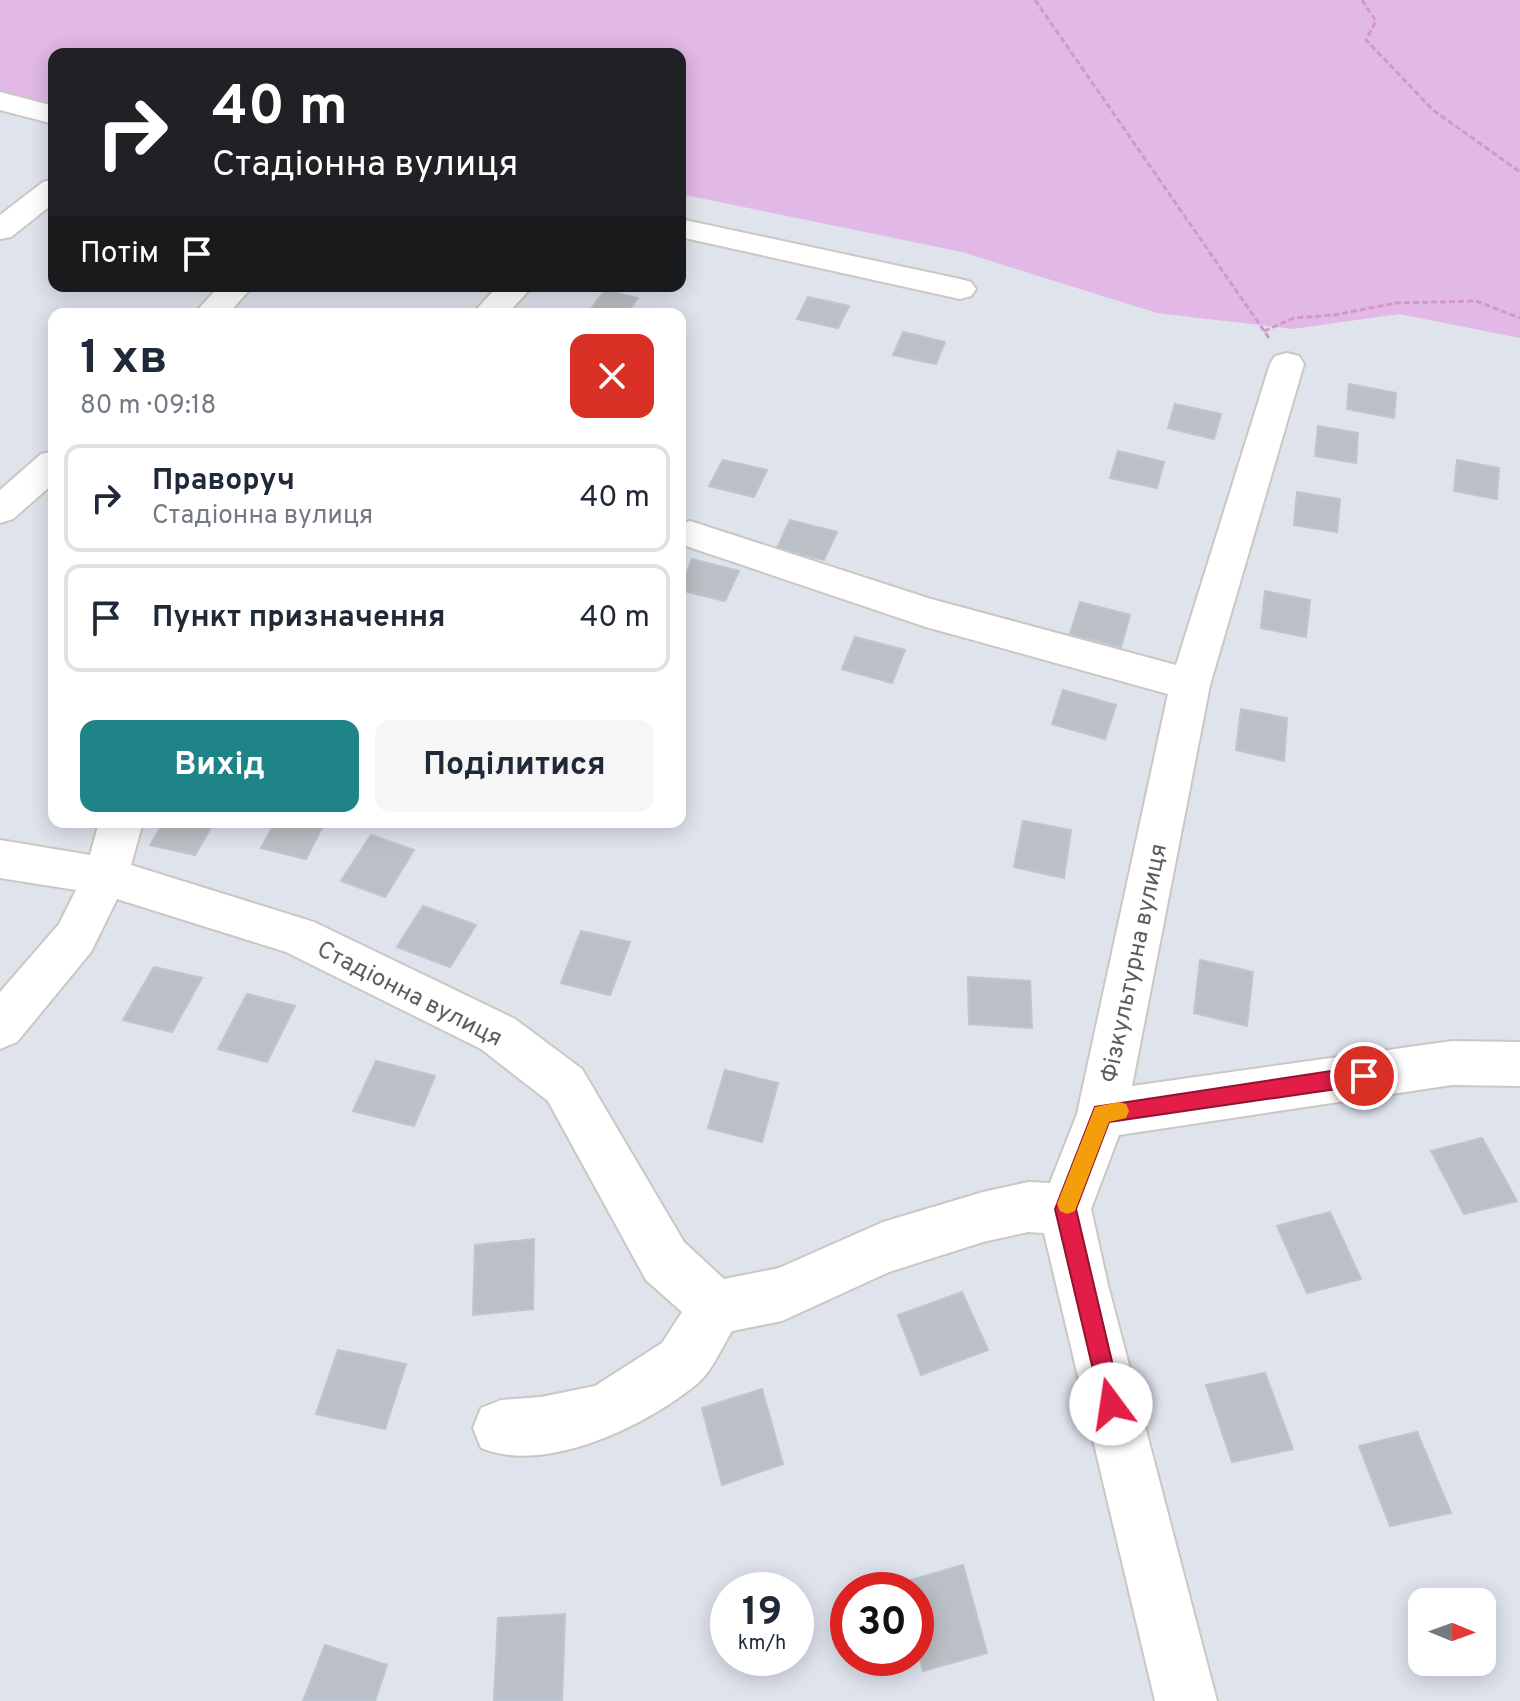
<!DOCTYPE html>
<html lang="uk">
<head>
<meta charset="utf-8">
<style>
  :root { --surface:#fff; --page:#f6f6f7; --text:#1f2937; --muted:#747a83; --line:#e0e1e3; --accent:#1e8488 }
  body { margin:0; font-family:Overpass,sans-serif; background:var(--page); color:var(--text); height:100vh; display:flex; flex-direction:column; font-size:30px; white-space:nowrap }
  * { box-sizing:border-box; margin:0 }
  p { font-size:26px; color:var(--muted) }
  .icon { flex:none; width:44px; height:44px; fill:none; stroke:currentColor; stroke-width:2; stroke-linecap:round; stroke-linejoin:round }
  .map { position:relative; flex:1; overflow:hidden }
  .drawer { position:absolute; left:48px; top:308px; width:638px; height:520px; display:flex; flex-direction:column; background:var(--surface); border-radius:16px; box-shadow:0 4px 20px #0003 }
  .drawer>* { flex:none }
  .guide { position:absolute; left:48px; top:48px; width:638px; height:244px; border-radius:16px; box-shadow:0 4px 20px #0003; background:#202124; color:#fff; overflow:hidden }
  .needle { width:52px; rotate:91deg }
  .tools { position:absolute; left:1408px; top:1588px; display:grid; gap:16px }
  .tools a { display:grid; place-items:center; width:88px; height:88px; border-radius:16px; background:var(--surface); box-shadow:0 4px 20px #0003; font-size:40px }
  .speed { position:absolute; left:710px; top:1572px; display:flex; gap:16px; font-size:40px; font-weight:700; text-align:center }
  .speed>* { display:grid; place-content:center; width:104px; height:104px; border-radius:50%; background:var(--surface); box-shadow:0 4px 20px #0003; line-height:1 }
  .speed small { font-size:20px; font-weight:400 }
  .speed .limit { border:12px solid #d22; background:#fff; color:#111 }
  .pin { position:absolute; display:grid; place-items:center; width:68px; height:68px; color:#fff; margin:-34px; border:4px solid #fff; border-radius:50%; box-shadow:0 2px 8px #0007 }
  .me { position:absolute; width:88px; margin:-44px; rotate:346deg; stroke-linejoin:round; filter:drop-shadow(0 0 6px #0008) }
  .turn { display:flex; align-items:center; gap:28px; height:168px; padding:0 32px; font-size:36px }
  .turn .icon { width:104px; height:104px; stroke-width:2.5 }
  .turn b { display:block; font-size:56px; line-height:68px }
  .then { display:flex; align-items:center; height:76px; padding:0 32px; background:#0003; gap:16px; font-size:30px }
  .round { display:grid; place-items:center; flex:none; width:84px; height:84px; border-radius:16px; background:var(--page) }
  .headline { display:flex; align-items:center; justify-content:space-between; height:136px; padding:0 32px }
  h1 { font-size:48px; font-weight:700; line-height:60px }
  .primary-button { display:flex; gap:16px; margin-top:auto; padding:16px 32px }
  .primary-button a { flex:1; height:92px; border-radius:16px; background:var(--accent); color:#fff; font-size:32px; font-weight:700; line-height:92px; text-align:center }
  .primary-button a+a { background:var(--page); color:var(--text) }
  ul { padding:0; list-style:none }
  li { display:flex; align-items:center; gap:24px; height:108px; margin:0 16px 12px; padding:0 16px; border:4px solid var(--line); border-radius:16px }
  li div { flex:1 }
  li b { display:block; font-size:30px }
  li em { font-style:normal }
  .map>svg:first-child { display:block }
</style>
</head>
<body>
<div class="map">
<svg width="1520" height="1701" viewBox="0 0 1520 1701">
  <rect width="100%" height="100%" fill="#dee3ec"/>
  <!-- green -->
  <path fill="#e1b8e6" d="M0,0H1520V338L1399,314L1293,329L1157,313L962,252L680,194V54H54V105L0,93Z"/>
  <!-- building -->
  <g fill="#bbc0c6" stroke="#bcc5d1" stroke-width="2">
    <path d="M605,290L638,298L626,314H587Z"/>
    <path d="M808,297L849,306L838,328L797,319Z"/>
    <path d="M903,332L945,342L936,364L893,355Z"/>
    <path d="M1349,384L1396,393L1394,418L1347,409Z"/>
    <path d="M1175,404L1221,414L1214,439L1168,428Z"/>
    <path d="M1318,426L1358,433L1356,463L1315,456Z"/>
    <path d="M1118,451L1164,462L1157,488L1110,478Z"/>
    <path d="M723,460L767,470L754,497L709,486Z"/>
    <path d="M1457,460L1499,468L1497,499L1454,491Z"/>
    <path d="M1297,492L1340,499L1337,532L1294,525Z"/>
    <path d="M790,520L837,532L824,560L777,548Z"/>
    <path d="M692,559L739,571L725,601L680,590Z"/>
    <path d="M1265,591L1310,600L1306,637L1261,628Z"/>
    <path d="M1080,602L1130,615L1121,647L1070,634Z"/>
    <path d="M855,637L905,650L892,683L842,669Z"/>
    <path d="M1063,690L1116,705L1105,739L1052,724Z"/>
    <path d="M1241,709L1287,718L1284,761L1236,750Z"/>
    <path d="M1023,821L1071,830L1064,878L1014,867Z"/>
    <path d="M164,822H214L195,855L150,845Z"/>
    <path d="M275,822H325L306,859L261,848Z"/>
    <path d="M371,835L414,850L385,897L341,881Z"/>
    <path d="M423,906L476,925L450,967L397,947Z"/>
    <path d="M581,931L630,942L610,995L561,983Z"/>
    <path d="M1200,960L1253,972L1247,1026L1194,1013Z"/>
    <path d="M154,967L202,978L172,1032L123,1020Z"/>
    <path d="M968,977L1030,981L1032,1028L969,1024Z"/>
    <path d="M247,994L295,1006L267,1062L218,1049Z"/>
    <path d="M376,1061L435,1076L414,1126L353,1111Z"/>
    <path d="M725,1070L778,1083L762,1142L708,1128Z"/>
    <path d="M1482,1138L1517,1201L1464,1214L1431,1151Z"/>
    <path d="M1330,1212L1361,1279L1307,1293L1277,1226Z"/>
    <path d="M534,1239L533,1309L473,1315L475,1245Z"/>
    <path d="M962,1292L988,1350L921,1375L898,1315Z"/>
    <path d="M338,1350L406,1364L385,1429L316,1414Z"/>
    <path d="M1265,1373L1293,1449L1232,1462L1206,1385Z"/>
    <path d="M762,1389L783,1464L722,1485L702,1408Z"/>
    <path d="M1417,1432L1451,1513L1390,1526L1359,1446Z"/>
    <path d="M963,1565L987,1653L923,1671L916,1646V1590H901L900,1583Z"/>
    <path d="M565,1614L562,1701H494L498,1618Z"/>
    <path d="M325,1645L387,1665L375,1701H303Z"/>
  </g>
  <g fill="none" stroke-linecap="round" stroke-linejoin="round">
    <!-- minor casing -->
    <g stroke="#cbc7c3" stroke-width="4">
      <g id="minor">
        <path d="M0,92L54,106V124L0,110Z"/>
        <path d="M54,179V203L11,237L0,239V215L43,182Z"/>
        <path d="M680,219L960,279L971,282L976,289L971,296L960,299L680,237Z"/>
        <path d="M219,286H253L228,314H194Z"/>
        <path d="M498,286H533L507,314H472Z"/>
        <path d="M1287,353L1299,356L1304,364L1210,685L1132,1086L1452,1041L1520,1042V1086L1452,1085L1119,1135L1091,1209L1108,1285L1217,1701H1155L1044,1233L1028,1232L983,1242L889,1272L782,1321L732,1331C722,1347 712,1371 698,1383C648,1425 546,1475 481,1448L473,1428L481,1408L501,1400L541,1397L595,1386L662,1343L682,1312L646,1280L548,1101L481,1049L286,952L117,899L91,952L17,1042L0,1049V992L59,924L76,890L0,878V840L90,855L99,822H143L131,865L314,922L515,1019L582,1069L684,1242L724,1279L779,1268L883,1222L983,1192L1028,1182L1050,1183L1077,1114L1168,694L926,627L680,544V524L690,521L931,599L1176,665L1270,364L1275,356Z"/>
        <path d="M54,451V483L13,519L0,523V490L41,454Z"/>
      </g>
    </g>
    <!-- path -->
    <g stroke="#d398ca" stroke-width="3" stroke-dasharray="6 3" stroke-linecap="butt">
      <path d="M1035,0L1269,338"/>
      <path d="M1362,0L1376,21L1366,40L1433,110L1520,172"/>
      <path d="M1264,331L1294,318L1334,315L1396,303L1476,301L1520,318"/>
    </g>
    <!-- minor -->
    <use href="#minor" fill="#fff" fill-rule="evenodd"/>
  </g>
  <!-- route -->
  <path fill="#e11d48" stroke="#92132f" stroke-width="2" d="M1364,1066L1371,1069L1374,1076L1371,1082L1364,1085L1109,1122L1076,1209L1122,1404L1119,1412L1111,1415L1103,1412L1055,1209L1095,1107Z"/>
  <!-- slow -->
  <path fill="#f59e0b" d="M1119,1102L1126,1104L1129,1111L1126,1118L1109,1122L1075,1211L1067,1214L1060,1211L1057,1204L1095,1107Z"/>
  <g text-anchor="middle" stroke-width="6" stroke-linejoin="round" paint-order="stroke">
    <!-- street labels -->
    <g font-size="24" fill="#615c57" stroke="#fff">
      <text transform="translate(1133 963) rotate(-78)" y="8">Фізкультурна вулиця</text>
      <text transform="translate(410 993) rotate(27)" y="8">Стадіонна вулиця</text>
    </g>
  </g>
</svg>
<div class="tools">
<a><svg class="needle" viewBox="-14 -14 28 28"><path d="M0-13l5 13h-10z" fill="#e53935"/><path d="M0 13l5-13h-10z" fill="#747a83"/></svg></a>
</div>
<div class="speed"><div>19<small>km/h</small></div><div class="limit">30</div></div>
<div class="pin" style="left:1364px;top:1076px;background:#d93025"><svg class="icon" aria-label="arrive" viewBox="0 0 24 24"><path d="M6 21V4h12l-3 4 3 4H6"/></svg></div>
<svg class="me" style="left:1111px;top:1404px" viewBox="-20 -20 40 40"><circle r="19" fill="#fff"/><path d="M0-13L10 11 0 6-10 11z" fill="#e11d48"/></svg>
<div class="guide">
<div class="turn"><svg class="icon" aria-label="right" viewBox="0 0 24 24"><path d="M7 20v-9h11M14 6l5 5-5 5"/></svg><div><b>40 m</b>Стадіонна вулиця</div></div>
<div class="then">Потім<svg class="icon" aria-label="arrive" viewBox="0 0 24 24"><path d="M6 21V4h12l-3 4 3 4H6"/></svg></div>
</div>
<section class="drawer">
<div class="headline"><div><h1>1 хв</h1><p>80 m · 09:18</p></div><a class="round" style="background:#d93025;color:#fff"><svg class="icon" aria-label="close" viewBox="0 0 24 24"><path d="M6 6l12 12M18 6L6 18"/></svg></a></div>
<ul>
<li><svg class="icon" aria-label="right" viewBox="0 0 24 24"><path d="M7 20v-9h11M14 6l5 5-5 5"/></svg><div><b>Праворуч</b><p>Стадіонна вулиця</p></div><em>40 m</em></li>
<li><svg class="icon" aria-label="arrive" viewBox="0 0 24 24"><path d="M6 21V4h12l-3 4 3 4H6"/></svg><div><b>Пункт призначення</b></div><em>40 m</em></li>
</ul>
<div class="primary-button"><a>Вихід</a><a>Поділитися</a></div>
</section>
</div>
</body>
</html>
